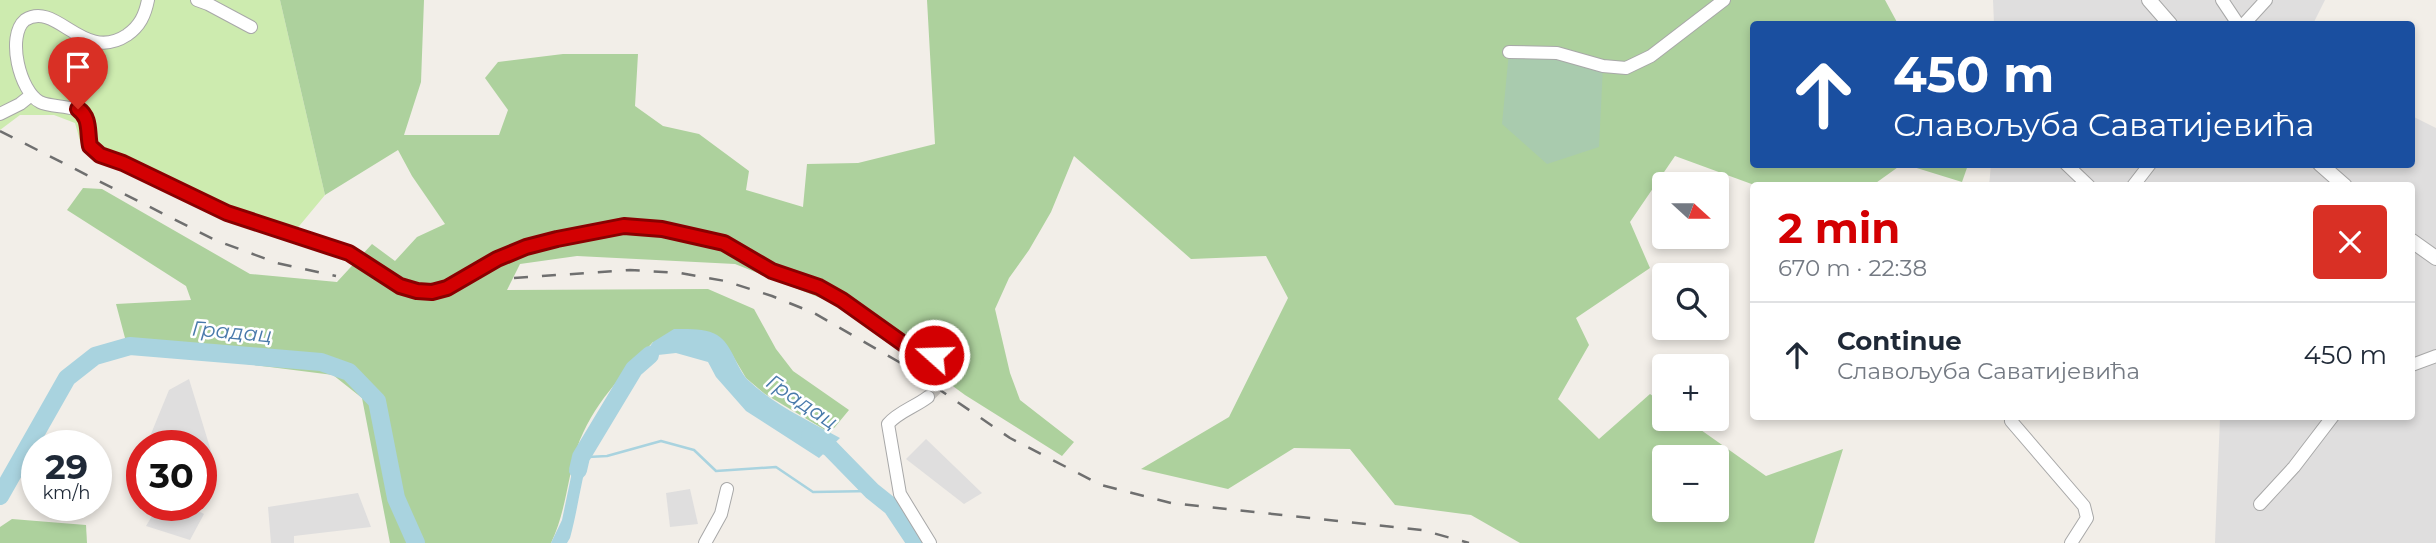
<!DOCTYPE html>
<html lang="en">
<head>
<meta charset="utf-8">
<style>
  :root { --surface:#fff; --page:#f2f2f3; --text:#1f2937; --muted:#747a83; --line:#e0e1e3; --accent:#d30002 }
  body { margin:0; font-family:Montserrat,sans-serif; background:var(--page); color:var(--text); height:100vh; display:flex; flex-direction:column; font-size:26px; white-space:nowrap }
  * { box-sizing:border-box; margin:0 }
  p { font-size:23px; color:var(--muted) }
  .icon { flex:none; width:38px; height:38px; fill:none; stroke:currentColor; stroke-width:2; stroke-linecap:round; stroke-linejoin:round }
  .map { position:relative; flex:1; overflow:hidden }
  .panel { position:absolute; left:1750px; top:182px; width:665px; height:238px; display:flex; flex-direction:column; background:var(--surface); border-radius:7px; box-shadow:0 4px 10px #0003 }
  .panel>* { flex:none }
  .hud { position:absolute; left:1750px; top:21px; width:665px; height:147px; border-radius:7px; box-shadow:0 4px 10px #0003; background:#1a4fa0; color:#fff; overflow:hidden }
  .needle { width:46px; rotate:111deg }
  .controls { position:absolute; left:1652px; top:172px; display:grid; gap:14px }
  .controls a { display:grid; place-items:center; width:77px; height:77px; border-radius:7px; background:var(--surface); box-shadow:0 4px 10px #0003; font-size:35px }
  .speed { position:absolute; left:21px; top:430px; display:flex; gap:14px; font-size:35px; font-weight:700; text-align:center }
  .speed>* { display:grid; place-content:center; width:91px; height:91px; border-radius:50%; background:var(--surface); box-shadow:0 4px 10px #0003; line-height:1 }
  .speed small { font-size:18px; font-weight:400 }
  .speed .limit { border:10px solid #d22; background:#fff; color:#111 }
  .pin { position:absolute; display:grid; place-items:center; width:60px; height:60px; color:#fff; margin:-72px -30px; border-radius:50% 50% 50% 0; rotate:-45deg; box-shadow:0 0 7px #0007 }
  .pin .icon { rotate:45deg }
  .me { position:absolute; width:77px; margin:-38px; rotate:290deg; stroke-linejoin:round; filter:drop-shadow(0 0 5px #0008) }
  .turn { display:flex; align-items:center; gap:24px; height:147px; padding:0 28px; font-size:32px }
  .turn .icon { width:91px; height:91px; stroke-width:2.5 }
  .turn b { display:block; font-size:49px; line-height:60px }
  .round { display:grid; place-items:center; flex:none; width:74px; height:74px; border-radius:7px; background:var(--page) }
  .head { display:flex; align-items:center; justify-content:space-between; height:119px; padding:0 28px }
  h1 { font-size:42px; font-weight:700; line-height:52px; color:var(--accent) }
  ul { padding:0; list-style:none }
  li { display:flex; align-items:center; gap:21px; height:105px; padding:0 28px; border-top:2px solid var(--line) }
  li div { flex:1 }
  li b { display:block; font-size:26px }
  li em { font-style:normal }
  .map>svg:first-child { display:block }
</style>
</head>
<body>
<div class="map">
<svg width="2436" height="543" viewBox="0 0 2436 543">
  <rect width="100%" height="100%" fill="#f2eee8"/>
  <!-- residential -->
  <g fill="#dfdede">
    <path d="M1993,0H2325L2313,24H1994Z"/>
    <path d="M2412,116L2436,128V543H2215L2220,417L2412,416V186H1989L1991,164H2412Z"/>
    <path d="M189,379L215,464L201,461V446H146L169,390Z"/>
    <path d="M926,439L982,493L964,504L906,459Z"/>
    <path d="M690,489L698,524L670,527L666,493Z"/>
    <path d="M358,493L371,527L294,536V543H271L268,507Z"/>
    <path d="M158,506H189L204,514L190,540L146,526Z"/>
  </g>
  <!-- grass -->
  <path fill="#cdebaf" d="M0,0H280L325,195L290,237L227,219L82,148L75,123L54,115H20L0,130Z"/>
  <!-- forest -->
  <g fill="#add19d" fill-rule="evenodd">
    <path d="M280,0H424L421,82L404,135H499L508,110L485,78L498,62L563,54H638L635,106L663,126L699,134L749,171L746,190L803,207L807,164L858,163L935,144L927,0H1885L1898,24H1754V164L1901,165L1873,185L1757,186L1675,156L1630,222L1650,268L1576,318L1589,345L1558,399L1599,439L1650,394L1664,404V418H1684L1766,476L1843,449L1814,543H1520L1471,515L1395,505L1350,449L1294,448L1228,489L1141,469L1229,417L1288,298L1266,256L1191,259L1074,156L1051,212L1029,250L1009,278L995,309L1010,373L1020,400L1074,442L1062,456L965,395L901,348L828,301L735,264L577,256L520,264L507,290L708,289L754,309L776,349L793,371L849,410L830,433L765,394L746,378L727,346L653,342C623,374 592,405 577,448C567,481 566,511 551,543H390L362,398L333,375L161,353H129L116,304L191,300L186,286L67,210L83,188L102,189L250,274L337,282L372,244L395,261L417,237L445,224L412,176L398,150L325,195ZM1664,457H1717V509H1664Z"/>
    <path d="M1907,165H1968L1962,182Z"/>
    <path d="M12,519L86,525L87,543H0V527Z"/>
  </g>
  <!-- cemetery -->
  <path fill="#a9cbae" d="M1509,52L1557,53L1603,66L1599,147L1547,164L1502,124Z"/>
  <!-- water -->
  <g fill="#a9d3df">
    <path d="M674,329C687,329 706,328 717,335C733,345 736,368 748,380C774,405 809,421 840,438L819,458L746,411L716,377L708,362L676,353L658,355L634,369L653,342Z"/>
    <path d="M577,448L590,451C581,479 578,509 570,538L567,543H551L562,520Z"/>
  </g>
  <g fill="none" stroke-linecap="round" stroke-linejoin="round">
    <!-- stream -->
    <path stroke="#a9d3df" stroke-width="2.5" d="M588,457L607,456L661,441L694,450L716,471L776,467L813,492L872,491"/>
    <!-- river -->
    <g stroke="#a9d3df" stroke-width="18">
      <path d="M810,436L830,448L872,491L892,507L916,543"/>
      <path d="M578,470L581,457L634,369L650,355"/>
      <path d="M0,496L67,378L95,356L130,346L321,362L349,372L377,401L396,498L416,543"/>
    </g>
    <!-- minor-tunnel -->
    <path stroke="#c8c5c0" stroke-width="12" stroke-dasharray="12 6" stroke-linecap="butt" d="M928,397L945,380"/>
    <!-- minor casing -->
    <g stroke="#a8a8a8" stroke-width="14">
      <g id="minor">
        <path d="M148,0C145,15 140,26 127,35C83,64 57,0 25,20C6,36 20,92 40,102C51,108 79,105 85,115C91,124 88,136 90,146L100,155L123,163L227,213L349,253L400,286L417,291L432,292L447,288L497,259L526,247L557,239L624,226L662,229L724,243L772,271L819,287L842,300L915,352L934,355L952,347L960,351V356L945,380"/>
        <path d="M197,0L208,4L251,27"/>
        <path d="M2222,0L2238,24"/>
        <path d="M2244,24L2266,0"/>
        <path d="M1509,52L1557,53L1603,66L1626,68L1651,56L1724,0"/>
        <path d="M0,114L20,104L30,96"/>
        <path d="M2066,164L2089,186"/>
        <path d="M2133,186L2150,164"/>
        <path d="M2412,365L2436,356"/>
        <path d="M928,397C915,407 898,412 888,424L900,494L930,543"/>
        <path d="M2014,416L2011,421L2084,506L2087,518L2071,543"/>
        <path d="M2260,504L2294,467L2333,416"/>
        <path d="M705,543L721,514L727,489"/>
      </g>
    </g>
    <!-- tertiary casing -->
    <g stroke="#a8a8a8" stroke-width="16">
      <g id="tertiary">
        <path d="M2149,0L2170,24"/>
        <path d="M2320,164L2345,186"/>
        <path d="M2412,241L2436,258"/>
      </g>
    </g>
    <!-- minor -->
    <use href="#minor" stroke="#fff" stroke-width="12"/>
    <!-- tertiary -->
    <use href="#tertiary" stroke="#fff" stroke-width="14"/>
    <!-- rail -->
    <g stroke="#6f6f6f" stroke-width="2.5" stroke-dasharray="14 14" stroke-linecap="butt">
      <path d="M0,131L215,240L277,263L336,276"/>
      <path d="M514,278L630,270L680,273L725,281L772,296L814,313L899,362L1010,438L1101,485L1171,503L1422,530L1469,543"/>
    </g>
  </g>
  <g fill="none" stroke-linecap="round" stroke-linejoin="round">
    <!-- route casing -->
    <g stroke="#890001" stroke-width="18">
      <path id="route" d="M78,109C91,118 87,132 90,146L100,155L123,163L227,213L349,253L400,286L417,291L432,292L447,288L497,259L526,247L557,239L624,226L662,229L724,243L772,271L819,287L842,300L915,352L934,355"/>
    </g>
    <!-- route -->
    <use href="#route" stroke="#d30002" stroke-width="12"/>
  </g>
  <g text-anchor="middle" stroke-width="5" stroke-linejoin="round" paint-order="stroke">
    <!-- water labels -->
    <g font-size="21" font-style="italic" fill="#497aab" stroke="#fff">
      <text transform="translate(232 332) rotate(5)" y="7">Градац</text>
      <text transform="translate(802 402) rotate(34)" y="7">Градац</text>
    </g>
  </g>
</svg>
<div class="controls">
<a><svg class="needle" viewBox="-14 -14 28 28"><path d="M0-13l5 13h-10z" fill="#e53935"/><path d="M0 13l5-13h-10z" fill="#747a83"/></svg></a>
<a><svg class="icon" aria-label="search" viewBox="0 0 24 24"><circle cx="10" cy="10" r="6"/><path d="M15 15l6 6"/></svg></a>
<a>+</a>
<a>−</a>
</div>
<div class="speed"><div>29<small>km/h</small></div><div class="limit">30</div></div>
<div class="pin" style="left:78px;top:109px;background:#d93025"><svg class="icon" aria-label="arrive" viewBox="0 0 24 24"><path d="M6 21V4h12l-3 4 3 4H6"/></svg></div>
<svg class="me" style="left:934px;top:355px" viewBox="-20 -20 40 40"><circle r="17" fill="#d30002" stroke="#fff" stroke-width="3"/><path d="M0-11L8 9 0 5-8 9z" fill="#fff"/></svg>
<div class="hud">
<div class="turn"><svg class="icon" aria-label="ahead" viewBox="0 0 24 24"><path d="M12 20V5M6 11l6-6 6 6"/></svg><div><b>450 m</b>Славољуба Саватијевића</div></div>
</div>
<section class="panel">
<div class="head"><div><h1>2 min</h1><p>670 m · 22:38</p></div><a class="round" style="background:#d93025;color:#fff"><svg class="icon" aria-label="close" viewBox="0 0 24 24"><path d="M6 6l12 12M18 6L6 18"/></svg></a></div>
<ul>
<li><svg class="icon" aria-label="ahead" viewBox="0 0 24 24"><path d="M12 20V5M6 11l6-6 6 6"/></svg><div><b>Continue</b><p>Славољуба Саватијевића</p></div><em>450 m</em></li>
</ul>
</section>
</div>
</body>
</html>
